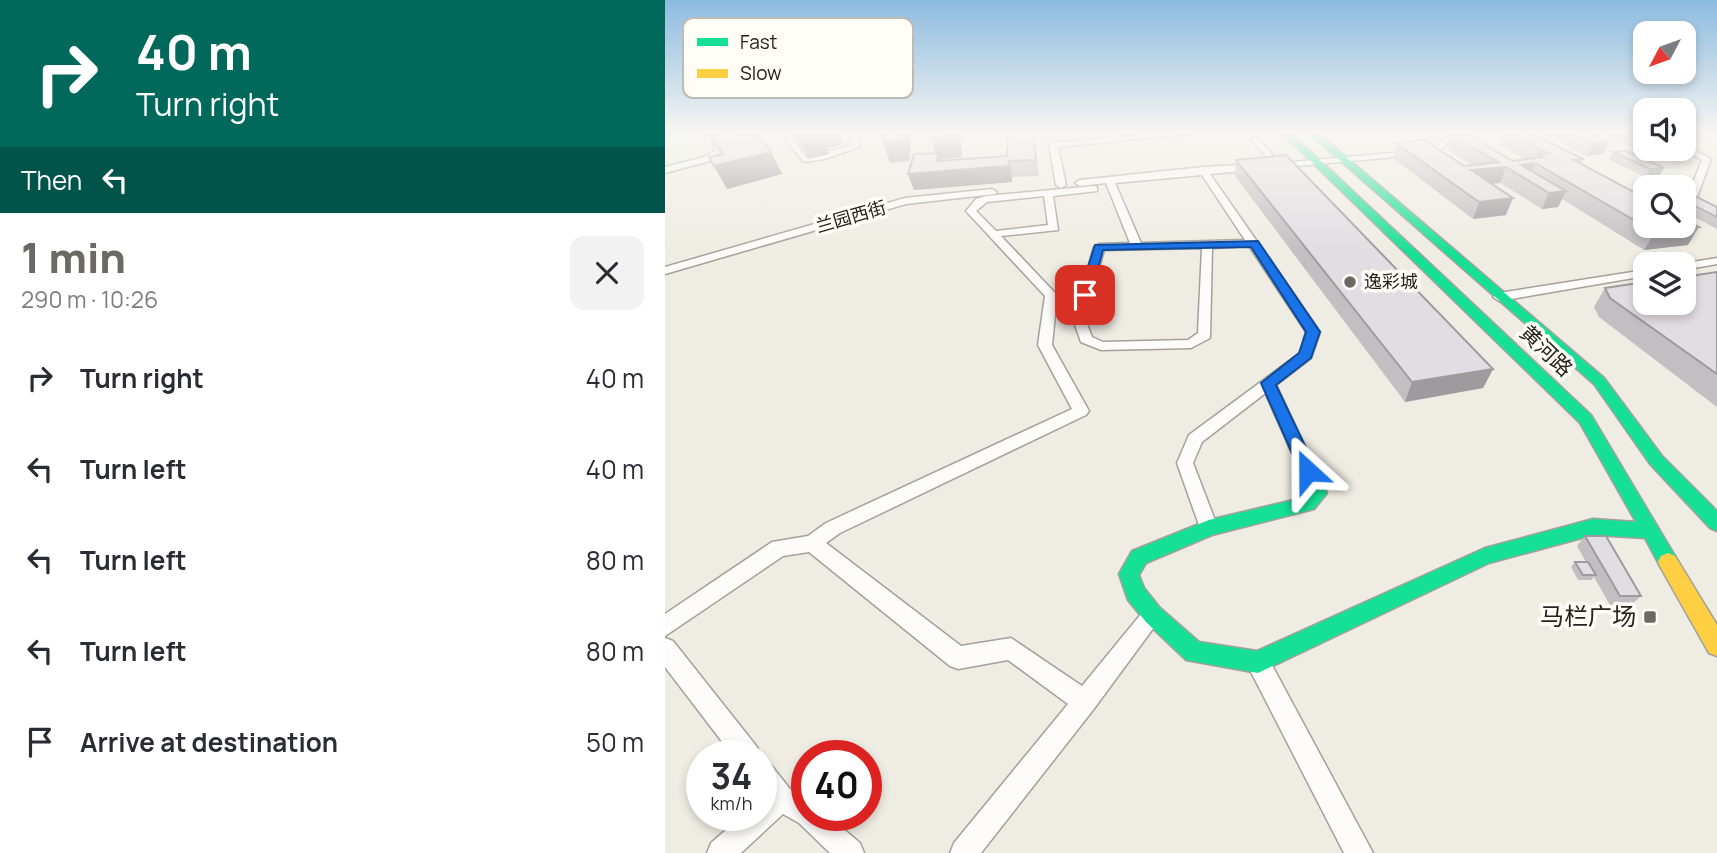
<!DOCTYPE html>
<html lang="en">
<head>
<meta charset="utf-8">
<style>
  :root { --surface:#fff; --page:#f2f2f3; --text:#2b2b33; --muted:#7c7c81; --accent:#6b6962 }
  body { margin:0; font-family:Manrope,"Noto Sans SC",sans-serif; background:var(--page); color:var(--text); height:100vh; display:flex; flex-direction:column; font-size:26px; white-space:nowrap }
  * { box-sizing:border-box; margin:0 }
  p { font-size:23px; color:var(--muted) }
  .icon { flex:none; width:38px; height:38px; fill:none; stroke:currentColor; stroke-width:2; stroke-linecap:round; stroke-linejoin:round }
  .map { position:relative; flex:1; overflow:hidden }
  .details { display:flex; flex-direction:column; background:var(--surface); width:665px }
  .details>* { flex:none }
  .hud { background:#00695c; color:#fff; overflow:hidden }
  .needle { width:46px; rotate:229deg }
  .buttons { position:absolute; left:968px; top:21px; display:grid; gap:14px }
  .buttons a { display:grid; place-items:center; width:63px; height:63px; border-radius:14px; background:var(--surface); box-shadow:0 4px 10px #0003; font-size:35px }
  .speed { position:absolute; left:21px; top:740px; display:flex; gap:14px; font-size:35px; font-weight:700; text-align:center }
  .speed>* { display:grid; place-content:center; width:91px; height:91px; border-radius:50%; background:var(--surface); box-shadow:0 4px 10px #0003; line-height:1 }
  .speed small { font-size:18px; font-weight:400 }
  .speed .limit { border:10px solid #d22; background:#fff; color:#111 }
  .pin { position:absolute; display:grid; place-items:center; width:60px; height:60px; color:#fff; margin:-30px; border-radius:14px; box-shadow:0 4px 10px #0006 }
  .me { position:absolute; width:77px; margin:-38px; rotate:336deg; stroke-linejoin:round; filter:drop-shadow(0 0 5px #0008) }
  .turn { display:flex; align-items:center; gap:24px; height:147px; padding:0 21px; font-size:32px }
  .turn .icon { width:91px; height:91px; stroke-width:2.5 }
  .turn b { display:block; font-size:49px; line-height:60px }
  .then { display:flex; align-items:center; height:66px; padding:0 21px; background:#0003; gap:14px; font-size:26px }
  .round { display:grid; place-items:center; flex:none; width:74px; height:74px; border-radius:14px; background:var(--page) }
  .headline { display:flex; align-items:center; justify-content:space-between; height:119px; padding:0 21px }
  h1 { font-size:42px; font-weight:800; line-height:52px; color:var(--accent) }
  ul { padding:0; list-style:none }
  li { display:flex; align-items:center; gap:21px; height:91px; padding:0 21px }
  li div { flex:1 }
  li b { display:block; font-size:26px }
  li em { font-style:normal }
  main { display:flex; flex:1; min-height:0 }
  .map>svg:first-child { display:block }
</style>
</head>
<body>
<main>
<section class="details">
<div class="hud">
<div class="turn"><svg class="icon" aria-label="right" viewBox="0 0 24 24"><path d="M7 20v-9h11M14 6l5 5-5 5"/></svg><div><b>40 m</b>Turn right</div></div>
<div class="then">Then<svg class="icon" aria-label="left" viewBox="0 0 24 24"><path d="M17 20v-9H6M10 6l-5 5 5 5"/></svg></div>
</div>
<div class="headline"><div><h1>1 min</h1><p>290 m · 10:26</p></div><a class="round"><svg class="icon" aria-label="close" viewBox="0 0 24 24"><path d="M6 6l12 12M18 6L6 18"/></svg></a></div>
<ul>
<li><svg class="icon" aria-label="right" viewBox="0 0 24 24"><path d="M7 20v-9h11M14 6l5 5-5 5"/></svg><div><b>Turn right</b></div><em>40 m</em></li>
<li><svg class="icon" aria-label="left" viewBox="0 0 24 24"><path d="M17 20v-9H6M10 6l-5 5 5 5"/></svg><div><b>Turn left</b></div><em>40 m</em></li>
<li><svg class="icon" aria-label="left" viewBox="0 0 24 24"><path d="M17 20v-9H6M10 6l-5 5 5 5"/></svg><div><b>Turn left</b></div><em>80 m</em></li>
<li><svg class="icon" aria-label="left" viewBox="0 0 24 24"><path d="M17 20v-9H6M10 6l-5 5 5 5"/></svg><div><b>Turn left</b></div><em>80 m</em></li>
<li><svg class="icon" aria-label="arrive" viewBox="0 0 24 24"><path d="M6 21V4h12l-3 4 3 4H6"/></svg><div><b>Arrive at destination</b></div><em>50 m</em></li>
</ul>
</section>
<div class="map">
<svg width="1052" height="853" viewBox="0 0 1052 853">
  <rect width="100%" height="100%" fill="#efece3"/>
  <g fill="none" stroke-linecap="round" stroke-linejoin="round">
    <!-- street casing -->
    <g stroke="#a3a199" stroke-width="3">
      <g id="street">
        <path d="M46,133H54L57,154L45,161L0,173V167L39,157L50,151Z"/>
        <path d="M124,133H132L128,139L141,156L186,146L185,133H193L194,147L160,159L139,162L120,139Z"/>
        <path d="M382,133H390L392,142L505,133H538L393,147L401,185L396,188L391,185Z"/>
        <path d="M580,133H588L615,163L771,149L783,133H791L773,153L545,174L655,332L646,358L537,442L528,463L553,528L551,533L544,536L537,533L535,528L512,463L524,435L635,353L641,332L584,246L547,248L545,338L526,348L436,350L416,342L408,319L429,247L434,244L465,243L441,183L415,186L410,183L415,180L538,167L607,163ZM537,175L580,240L476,243L450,183ZM537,248L533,333L523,340L438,342L427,337L420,319L439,250Z"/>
        <path d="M1018,144L1046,159L1031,200L1052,211V218L1021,201L1037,160L1017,149Z"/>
        <path d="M429,186L432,187V191L388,196L393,230L336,236L392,295L387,345L424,411L421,415L175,533L161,543L296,646L346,638L417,686L481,608L488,605L495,608L498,615L428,710L316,853H285L289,843L403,704L343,660L293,669L285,666L144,552L118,556L0,636V614L107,542L143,536L161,523L407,409L373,345L380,296L301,211L311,199L321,196ZM379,196L383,225L331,231L311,211L322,202Z"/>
        <path d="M327,189L332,192L330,194L241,204L0,274V267L240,198Z"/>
        <path d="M1052,258V264L1018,270V264H1015Z"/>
        <path d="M980,270V276L834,301L828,297L834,293Z"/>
        <path d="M0,638L8,641L92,747L95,756H68L0,667Z"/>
        <path d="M593,651L601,654L708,853H679L585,670L582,662L585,654Z"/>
        <path d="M96,760L105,764L125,789L142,798V816H163L195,843L199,853H165L134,823L118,814L76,853H42L46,843L77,816H96L98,796Z"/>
      </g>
    </g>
    <!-- fast casing -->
    <g stroke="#a3a199" stroke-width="3">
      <g id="fast">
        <path d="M617,133H626L926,415L1010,556L1013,562L1010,568L1003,571L996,568L980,538L928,535L824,563L593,673L521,660L481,622L463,600L454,574L467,551L544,520L637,498L644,492L596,383L603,378L610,383L662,493L649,509L547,535L481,563L474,575L479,588L495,608L534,642L592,651L820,548L928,519L971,522L915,423Z"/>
        <path d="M644,133H653L939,378L997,456L1052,511V531L1045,528L985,464L929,384Z"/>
      </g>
    </g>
    <!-- slow casing -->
    <g stroke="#a3a199" stroke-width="3">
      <path id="slow" d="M1003,553L1010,556L1052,625V656L1044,653L996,568L993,562L996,556Z"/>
    </g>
    <!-- street -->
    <use href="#street" fill="#fdfcfb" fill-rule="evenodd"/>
    <!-- fast -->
    <use href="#fast" fill="#16e098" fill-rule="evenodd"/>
    <!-- slow -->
    <use href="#slow" fill="#ffcf43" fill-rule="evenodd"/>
  </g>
  <!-- wall -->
  <g fill="#c2bec2">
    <path d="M62,133H93L117,174L62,189L44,157L54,155L44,136Z"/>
    <path d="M127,133H174L178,144L161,148L164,154L143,159L135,151Z"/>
    <path d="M266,133H294L297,157L275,159L276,160L342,156L368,133L374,176L347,177V182L249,190L243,174L270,153L266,138Z"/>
    <path d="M837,133H866L918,159L916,164L1023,245L979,250L897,199L893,207L877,209L835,183L826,184L841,215L808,219L728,158L731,143L799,166L807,165L783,150L787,135L848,161L860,159L833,144Z"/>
    <path d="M877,133H924L938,154L922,156Z"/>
    <path d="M934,133H980L971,149Z"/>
    <path d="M948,152L999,168L994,176L980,177L944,160Z"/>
    <path d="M571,160L828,369L818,388L740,402L570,176Z"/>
    <path d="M1018,195L1052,207V229L1018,211Z"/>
    <path d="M1052,272V407L934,317L929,307L940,288Z"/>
    <path d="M920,536L976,596L966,605H945L929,577L926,580H913L906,567L910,562H921L912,546Z"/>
  </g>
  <!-- shaded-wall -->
  <g fill="#9e9b9e">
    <path d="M64,133H93L96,139Z"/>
    <path d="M151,133H174L178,144L161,148L164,154L143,159L133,137Z"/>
    <path d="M216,133H243L246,142L244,161L225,163L218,142H219Z"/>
    <path d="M272,133H294L296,138L297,157L275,159L278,168L344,161L347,177V182L249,190L243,174L272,159L266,138Z"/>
    <path d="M977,138H980V148L971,149Z"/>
    <path d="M944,142L938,154L922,156L928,144Z"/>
    <path d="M106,152L117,174L62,189L49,166Z"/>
    <path d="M870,163L863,179L856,165Z"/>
    <path d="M841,167L835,183L801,187L806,170Z"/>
    <path d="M999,168L994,176L980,177L985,169Z"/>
    <path d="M901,191L893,207L877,209L884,193Z"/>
    <path d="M848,198L841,215L808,219L814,202Z"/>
    <path d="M1034,227L1023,245L979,250L990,232Z"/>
    <path d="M828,369L818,388L740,402L747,382Z"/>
  </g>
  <!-- building -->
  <g fill="#e2dde2" stroke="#9e9b9e" stroke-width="2">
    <path d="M61,133L93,136L106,152L49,166L44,157L59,154L44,136Z"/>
    <path d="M129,133H152L133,137Z"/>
    <path d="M219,133H238L237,140L218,142Z"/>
    <path d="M266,133H291V135L266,138Z"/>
    <path d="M343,133H368L371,160L344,161L343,166L243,174L249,154L273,153L272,161L342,156Z"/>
    <path d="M845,133H866L918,159L909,160L980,198V226H1018V218L1034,227L990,232L870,163L856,165L901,191L884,193L841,167L806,170L848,198L814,202L731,143L760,140L799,166L833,162L787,135L801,134L848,161L878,157L872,154L883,153Z"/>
    <path d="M905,133H924L944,142L928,144Z"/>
    <path d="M965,133H980V138H977Z"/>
    <path d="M961,151L999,168L985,169L948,152Z"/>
    <path d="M621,155L828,369L747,382L571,160Z"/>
    <path d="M1026,194L1052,207V217L1018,200V195Z"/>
    <path d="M1052,272V374L945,298L940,288L980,282V303H1018V277Z"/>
    <path d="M920,536H941L976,596H955Z"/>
    <path d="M910,562H923L931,575H918Z"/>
  </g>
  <!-- sky -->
  <linearGradient id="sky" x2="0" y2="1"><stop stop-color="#8cbbe0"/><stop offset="0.53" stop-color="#f8f6f2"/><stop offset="1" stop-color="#f8f6f2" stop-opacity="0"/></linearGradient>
  <rect width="1052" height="252" fill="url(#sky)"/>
  <!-- route -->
  <path fill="#1a73e8" stroke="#114b97" stroke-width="2" d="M593,241L655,332L646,358L611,385L652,471L649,476H637L635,471L596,383L634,353L641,332L586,247L438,250L426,295L420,299L414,295L430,245Z"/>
  <!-- markers -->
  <g fill="#6b6962" stroke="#fffdf6" stroke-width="2.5">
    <circle cx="685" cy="282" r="7"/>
    <rect x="978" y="610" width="14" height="14" rx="3.5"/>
  </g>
  <g text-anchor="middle" stroke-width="7" stroke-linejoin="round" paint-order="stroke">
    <!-- far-street labels -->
    <g font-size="18" fill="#24221c" stroke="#fffdf6">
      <text transform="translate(186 217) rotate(-16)" y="6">兰园西街</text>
    </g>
    <!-- far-poi labels -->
    <g font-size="18" fill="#24221c" stroke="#fffdf6" text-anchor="start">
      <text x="699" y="288">逸彩城</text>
    </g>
    <!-- street labels -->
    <g font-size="21" fill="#24221c" stroke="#fffdf6">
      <text transform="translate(881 351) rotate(44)" y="7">黄河路</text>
    </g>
    <!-- near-poi labels -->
    <g font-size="24" fill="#24221c" stroke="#fffdf6" text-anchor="end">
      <text x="971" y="625">马栏广场</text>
    </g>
  </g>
  <!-- legend -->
  <rect x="18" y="18" width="230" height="80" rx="10" fill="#fffdf6" stroke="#bdbbb5" stroke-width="2"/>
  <rect x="32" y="38" width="31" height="8" fill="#16e098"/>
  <rect x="32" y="69" width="31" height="9" fill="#ffcf43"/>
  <g font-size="19" fill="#24221c">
    <text x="75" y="49">Fast</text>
    <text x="75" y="80">Slow</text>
  </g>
</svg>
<div class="buttons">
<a><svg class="needle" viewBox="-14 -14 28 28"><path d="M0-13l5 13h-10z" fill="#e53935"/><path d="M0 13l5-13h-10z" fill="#7c7c81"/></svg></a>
<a><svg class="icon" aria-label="sound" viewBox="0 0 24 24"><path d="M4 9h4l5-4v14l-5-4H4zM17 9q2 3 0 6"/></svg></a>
<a><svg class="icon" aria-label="search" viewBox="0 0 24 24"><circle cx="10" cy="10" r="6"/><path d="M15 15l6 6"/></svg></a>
<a><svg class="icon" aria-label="layers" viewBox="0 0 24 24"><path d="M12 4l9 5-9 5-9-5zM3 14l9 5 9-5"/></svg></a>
</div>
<div class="speed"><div>34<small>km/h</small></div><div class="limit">40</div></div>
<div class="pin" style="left:420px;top:295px;background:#d93025"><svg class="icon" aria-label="arrive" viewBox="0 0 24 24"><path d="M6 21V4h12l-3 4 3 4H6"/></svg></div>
<svg class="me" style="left:643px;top:471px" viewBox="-20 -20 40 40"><path d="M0-17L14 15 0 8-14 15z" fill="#1a73e8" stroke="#fff" stroke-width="4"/></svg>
</div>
</main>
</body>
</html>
